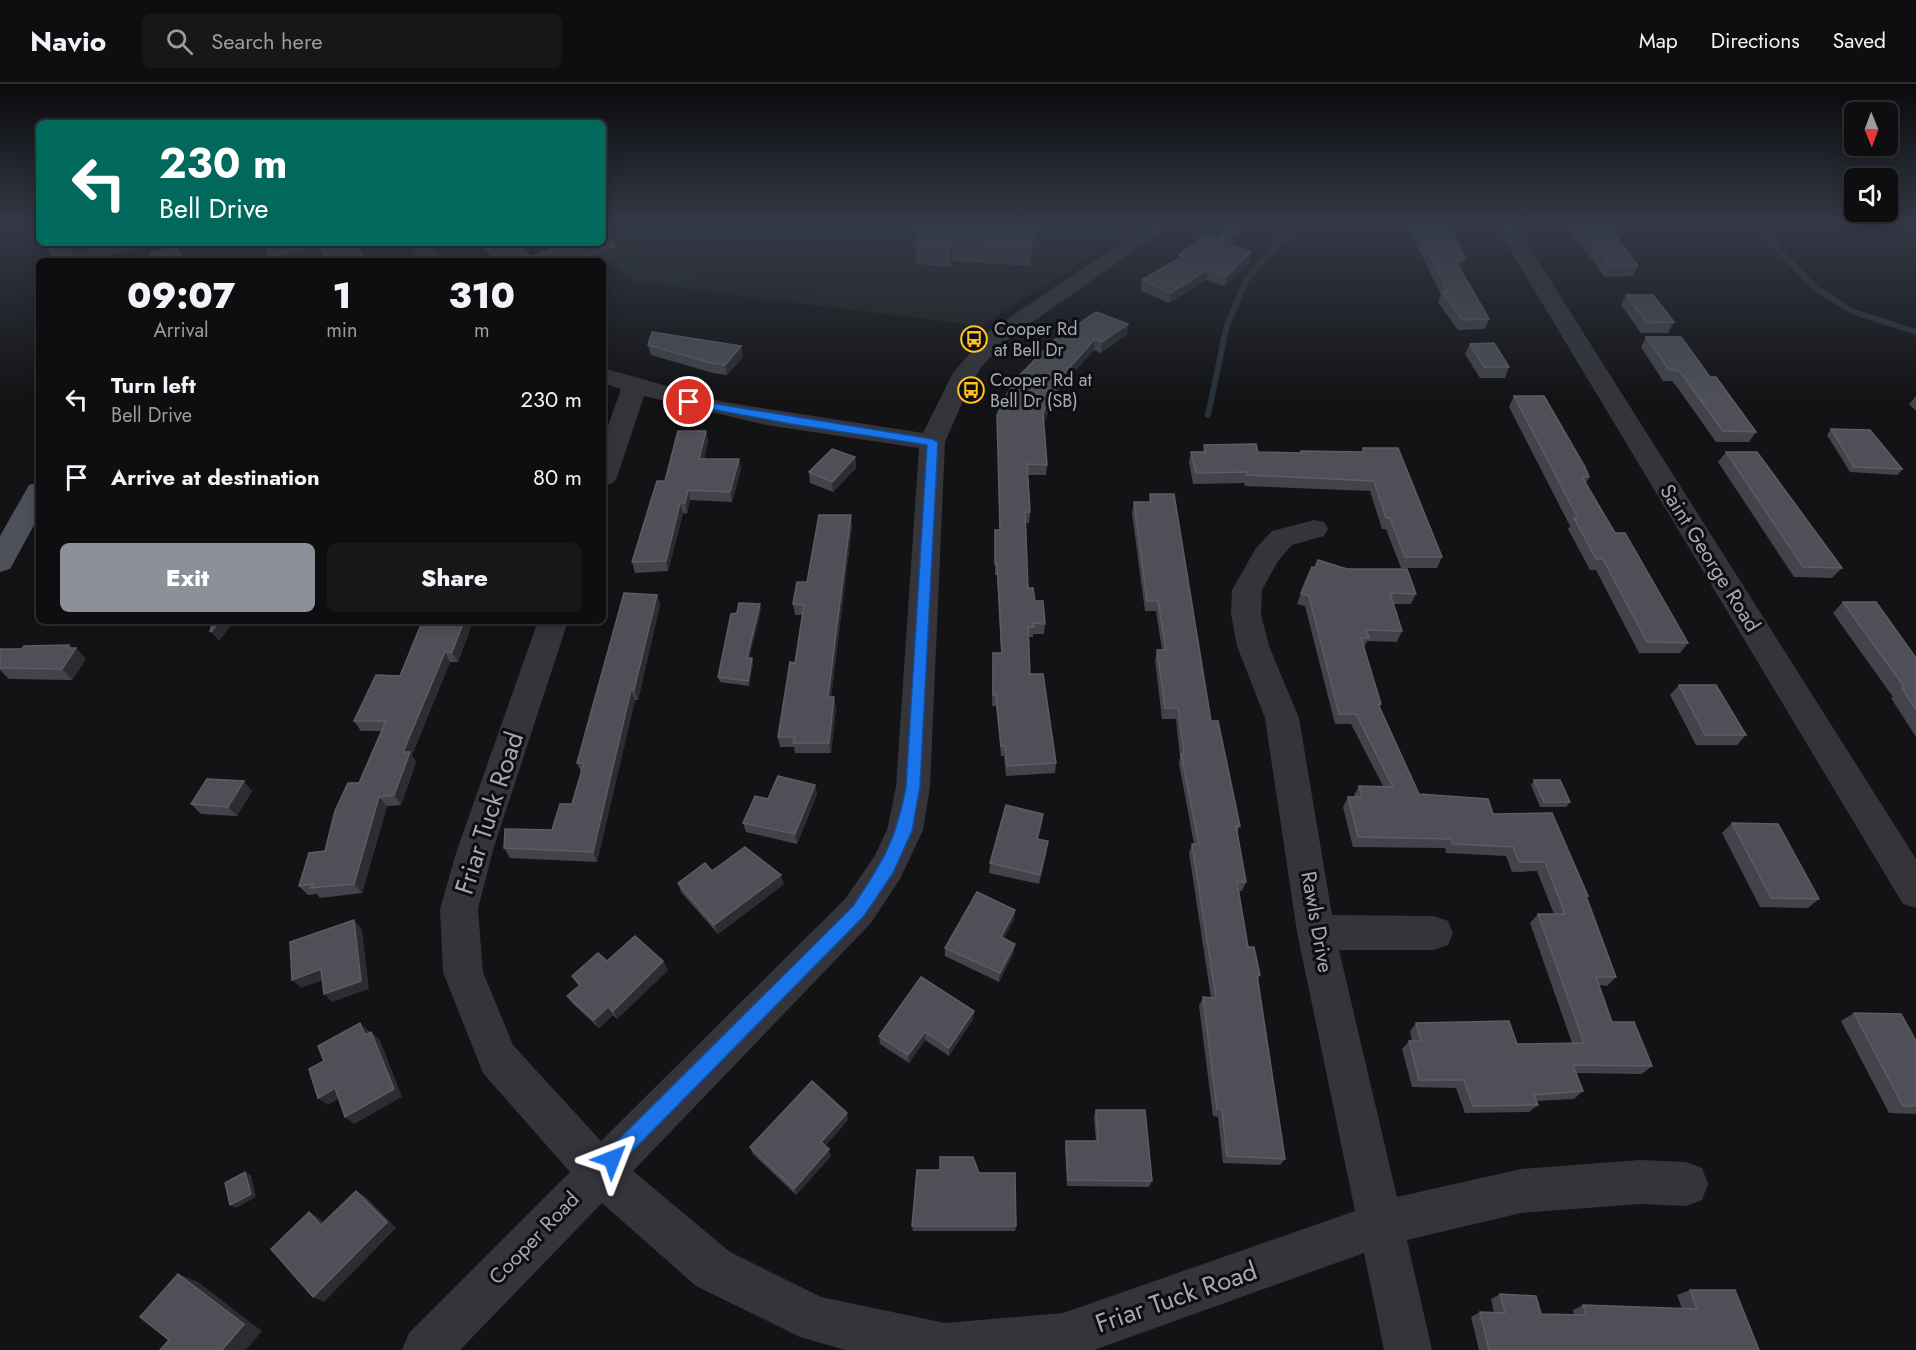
<!DOCTYPE html>
<html lang="en">
<head>
<meta charset="utf-8">
<style>
  :root { --surface:#0e0e10; --page:#171719; --text:#f1f3f6; --muted:#9b9c9f; --line:#2e2e30; --accent:#8c9099 }
  body { margin:0; font-family:Jost,sans-serif; background:var(--page); color:var(--text); height:100vh; display:flex; flex-direction:column; font-size:22px; white-space:nowrap }
  * { box-sizing:border-box; margin:0 }
  p { font-size:20px; color:var(--muted) }
  .icon { flex:none; width:33px; height:33px; fill:none; stroke:currentColor; stroke-width:2; stroke-linecap:round; stroke-linejoin:round }
  .map { position:relative; flex:1; overflow:hidden }
  .side { position:absolute; left:36px; top:174px; width:570px; height:366px; display:flex; flex-direction:column; background:var(--surface); border-radius:9px; box-shadow:0 3px 15px #0003,0 0 0 2px var(--line) }
  .side>* { flex:none }
  .guide { position:absolute; left:36px; top:36px; width:570px; height:126px; border-radius:9px; box-shadow:0 3px 15px #0003,0 0 0 2px var(--line); background:#00695c; color:#fff; overflow:hidden }
  .needle { width:39px; rotate:179deg }
  .tools { position:absolute; left:1844px; top:18px; display:grid; gap:12px }
  .tools a { display:grid; place-items:center; width:54px; height:54px; border-radius:9px; background:var(--surface); box-shadow:0 3px 15px #0003,0 0 0 2px var(--line); font-size:30px }
  .pin { position:absolute; display:grid; place-items:center; width:51px; height:51px; color:#fff; margin:-26px; border:3px solid #fff; border-radius:50%; box-shadow:0 2px 6px #0007 }
  .me { position:absolute; width:66px; margin:-33px; rotate:45deg; stroke-linejoin:round; filter:drop-shadow(0 0 4px #0008) }
  .turn { display:flex; align-items:center; gap:21px; height:126px; padding:0 24px; font-size:27px }
  .turn .icon { width:78px; height:78px; stroke-width:2.5 }
  .turn b { display:block; font-size:42px; line-height:51px }
  .eta { display:flex; justify-content:space-evenly; align-items:center; height:102px; text-align:center }
  .eta b { font-size:36px; font-weight:800; line-height:42px }
  .cta { display:flex; gap:12px; margin-top:auto; padding:12px 24px }
  .cta a { flex:1; height:69px; border-radius:9px; background:var(--accent); color:#fff; font-size:24px; font-weight:800; line-height:69px; text-align:center }
  .cta a+a { background:var(--page); color:var(--text) }
  ul { padding:0; list-style:none }
  li { display:flex; align-items:center; gap:18px; height:78px; padding:0 24px }
  li div { flex:1 }
  li b { display:block; font-size:22px }
  li em { font-style:normal }
  header { display:flex; align-items:center; gap:36px; box-sizing:border-box; height:84px; padding:0 30px; background:var(--surface); border-bottom:2px solid var(--line) }
  header strong { font-size:28px }
  nav { display:flex; gap:33px; margin-inline-start:auto; font-size:21px }
  .search { width:420px; height:54px; background:var(--page); display:flex; align-items:center; gap:15px; box-sizing:border-box; padding:0 21px; border-radius:9px; color:var(--muted); font-size:22px }
  .map>svg:first-child { display:block }
</style>
</head>
<body>
<header>
<strong>Navio</strong>
<div class="search"><svg class="icon" aria-label="search" viewBox="0 0 24 24"><circle cx="10" cy="10" r="6"/><path d="M15 15l6 6"/></svg>Search here</div>
<nav><a>Map</a><a>Directions</a><a>Saved</a></nav>
</header>
<div class="map">
<svg width="1916" height="1266" viewBox="0 0 1916 1266">
  <rect width="100%" height="100%" fill="#131315"/>
  <!-- built -->
  <path fill="#1f1f22" d="M603,139H1138L1118,156L981,242L635,198L603,159Z"/>
  <!-- green -->
  <path fill="#1b231c" d="M603,139H638L633,147L637,177L753,206L940,224L960,231L981,242L635,198L581,159H603Z"/>
  <g fill="none" stroke-linecap="round" stroke-linejoin="round">
    <!-- stream -->
    <g stroke="#28313a" stroke-width="6">
      <path d="M1754,139L1815,204L1854,228L1916,248"/>
      <path d="M1208,331L1227,241L1247,195L1295,139"/>
    </g>
    <!-- minor -->
    <g fill="#34343a" fill-rule="evenodd">
      <path d="M1150,139H1174L1004,258L982,282L970,301L945,358L930,703L923,746L900,795L871,839L633,1087L730,1168L821,1213L945,1239L1063,1229L1355,1127L1297,848L1265,634L1237,562L1231,530L1232,506L1256,464L1272,447L1314,436L1324,438L1328,445L1324,452L1292,461L1278,477L1262,506L1261,530L1269,562L1299,634L1332,831L1434,832L1448,837L1453,849L1448,861L1434,866H1339L1397,1113L1521,1085L1640,1076L1686,1078L1702,1084L1708,1100L1702,1116L1686,1122L1640,1120L1521,1129L1407,1156L1432,1266H1384L1364,1169L1094,1266H845L800,1253L696,1202L602,1119L460,1266H402L409,1249L570,1088L483,989L443,888L440,825L457,766L538,537H568L493,766L478,825L483,888L513,961L601,1057L845,815L874,773L887,746L896,703L919,364L766,341L644,312L617,393L613,399L603,402V356L621,305L603,299V284L724,318L923,349L953,289L988,248Z"/>
      <path d="M1494,139H1514L1916,775V824L1903,820Z"/>
      <path d="M112,159H149L145,163L90,177H53L56,172Z"/>
      <path d="M408,159H430L443,177H421Z"/>
    </g>
    <!-- major -->
    <g fill="#4f515a" fill-rule="evenodd">
      <path d="M47,159H69L74,177H52Z"/>
      <path d="M39,398V432L10,485L0,488V452L29,401Z"/>
    </g>
  </g>
  <!-- wall -->
  <g fill="#43444b">
    <path d="M814,139H1038L1030,182L952,177L951,183L916,180V161L920,146Z"/>
    <path d="M1224,139H1249L1231,160L1251,168L1249,178L1224,202L1206,196L1169,219L1141,207L1142,196L1179,174V171L1221,155Z"/>
    <path d="M1406,139H1446L1462,184L1461,185L1489,235L1485,245L1458,246L1438,218L1441,211Z"/>
    <path d="M1564,139H1607L1638,182L1633,192L1605,193L1581,161H1578Z"/>
    <path d="M479,159H519L530,173L615,162L617,172L603,177H494Z"/>
    <path d="M1626,211L1674,238L1668,249H1641L1621,221Z"/>
    <path d="M1128,240L1127,250L1101,269L1094,266L1060,303L1044,337L1047,381L1046,391H1028L1030,428L1029,439H1026L1028,504L1045,540L1044,550H1033V553H1029L1030,590L1056,679L1055,689L1006,692L1004,672H1001L996,622H992L993,569H1001L997,491H995V446H1000L997,331L1019,292Z"/>
    <path d="M1646,253L1710,293L1756,348L1749,358H1716L1677,303L1672,297H1663L1641,263Z"/>
    <path d="M1470,260L1509,283L1505,294H1480L1465,270Z"/>
    <path d="M648,261L741,262L743,273L727,291L713,289L651,271Z"/>
    <path d="M1514,312L1589,393L1586,399L1615,449L1688,559L1680,569H1639L1596,486H1590L1568,445L1570,442L1509,323Z"/>
    <path d="M1916,312V327L1909,320Z"/>
    <path d="M1831,345L1902,385L1898,391L1850,388L1827,351Z"/>
    <path d="M706,347L708,357L704,375H739L741,385L732,418L690,416L687,430L683,429L668,487L635,489L632,478L665,397Z"/>
    <path d="M1204,361L1258,368L1300,369L1301,367L1361,368L1363,364L1442,473L1437,484H1401L1386,445H1382L1370,407L1245,402L1244,399L1193,400L1189,378L1191,368H1203Z"/>
    <path d="M1726,368L1842,484L1832,494L1794,493L1718,378Z"/>
    <path d="M855,373L856,384L833,408L810,399L809,388Z"/>
    <path d="M1150,410L1240,742L1237,748L1246,798L1242,807H1239L1248,863L1260,891L1258,895L1285,1075L1280,1081L1223,1079L1218,1033L1213,1032L1199,922L1203,913L1211,914L1189,769L1192,760H1194L1179,680L1180,673L1176,635H1162L1155,576L1157,566H1162L1156,527H1145L1132,429L1134,418H1149Z"/>
    <path d="M852,442L831,613L836,623L831,669H795L794,663H780L778,653L795,579L802,531H795L793,520L807,498Z"/>
    <path d="M1301,509L1416,510L1411,520H1393L1402,547L1397,558L1367,557L1364,564L1381,620L1380,623L1419,710L1493,730L1588,812L1587,814L1616,893L1607,902L1599,901L1612,938L1652,982L1642,990L1576,989L1583,1007L1574,1015L1537,1017L1538,1021L1529,1028L1465,1029L1456,1004L1412,1003L1402,965L1409,957H1412L1410,947L1416,939L1517,960L1572,959L1530,839L1538,830H1554L1537,787L1512,788L1506,772L1446,769L1445,764L1353,763L1343,723L1348,713H1355L1354,711L1359,702H1383L1351,640H1335L1305,522L1297,520Z"/>
    <path d="M657,511L660,521L638,616H635L597,778L510,774L504,764L552,746L572,720L581,688L577,679Z"/>
    <path d="M1843,518L1916,574V653L1891,614L1893,613L1833,529Z"/>
    <path d="M761,526L749,574H752L753,579L749,602L720,598L718,593Z"/>
    <path d="M429,537H473L458,578H450L412,671L416,678L401,721L387,722L362,809L320,814L317,810L308,811L299,802L325,767L359,699L381,647H361L354,637L400,592Z"/>
    <path d="M69,561L86,575L72,596L9,595L0,586V565H22Z"/>
    <path d="M1679,601L1746,651L1737,661H1696L1670,611Z"/>
    <path d="M1534,696L1570,718L1566,723H1540L1531,701Z"/>
    <path d="M815,701L817,710L797,760L746,748L743,739L768,715Z"/>
    <path d="M252,707L237,732L201,730L191,720Z"/>
    <path d="M1043,730L1042,739L1038,755L1047,767L1039,800L989,789L990,779Z"/>
    <path d="M1732,739L1819,815L1808,824L1760,823L1722,749Z"/>
    <path d="M712,787L784,800L718,850L681,808L678,799Z"/>
    <path d="M1015,826L1014,835L1004,854L1014,868L999,898L945,872V864Z"/>
    <path d="M607,877L668,886L617,935L613,931L599,944L573,920L567,912L579,902L572,892Z"/>
    <path d="M974,927L973,935L949,972L925,956L909,979L880,960L879,952Z"/>
    <path d="M1854,929L1916,957V1030L1889,1029L1841,937Z"/>
    <path d="M1096,1026L1152,1097L1149,1103L1067,1102L1065,1064L1066,1057H1096L1094,1033Z"/>
    <path d="M848,1036L825,1062L831,1072L796,1111L753,1070L750,1063Z"/>
    <path d="M979,1089L1016,1142L1015,1147H913L912,1142Z"/>
    <path d="M1690,1206L1759,1266H1479L1471,1233L1480,1228L1494,1229L1491,1215L1500,1210L1541,1230L1574,1231L1573,1226L1583,1221L1682,1225L1677,1211Z"/>
  </g>
  <!-- shaded-wall -->
  <g fill="#2c2c31">
    <path d="M1035,139H1038L1030,182L1031,163Z"/>
    <path d="M1242,139H1249L1224,167L1226,158Z"/>
    <path d="M952,158V177L951,183L950,163Z"/>
    <path d="M318,160L323,170L299,177H270L269,174Z"/>
    <path d="M177,162L183,172L184,177H182Z"/>
    <path d="M615,162L617,172L603,177H574Z"/>
    <path d="M1251,168L1249,178L1224,202L1227,192Z"/>
    <path d="M1466,174L1462,184L1453,189L1457,179Z"/>
    <path d="M1207,186L1206,196L1169,219L1171,209Z"/>
    <path d="M1128,240L1127,250L1101,269L1102,258Z"/>
    <path d="M1095,255L1094,266L1060,303L1043,340V329L1061,293Z"/>
    <path d="M741,262L743,273L727,291L725,281Z"/>
    <path d="M706,347L708,357L702,385L699,375Z"/>
    <path d="M855,373L856,384L833,408L832,398Z"/>
    <path d="M739,375L741,385L732,418L730,408Z"/>
    <path d="M688,406L690,416L687,430L685,419Z"/>
    <path d="M680,419L683,429L668,487L666,477Z"/>
    <path d="M851,431L852,442L830,623L828,613Z"/>
    <path d="M657,511L660,521L638,616L634,606Z"/>
    <path d="M760,520L761,526L748,579L747,574Z"/>
    <path d="M220,537H235L219,557L211,548Z"/>
    <path d="M464,537H473L458,578L452,568Z"/>
    <path d="M69,561L74,567L76,564L86,575L72,596L62,585L67,564Z"/>
    <path d="M445,568L450,578L412,671L416,678L401,721L394,711L403,668Z"/>
    <path d="M752,574L753,579L749,602L748,597Z"/>
    <path d="M631,606L635,616L597,778L593,768Z"/>
    <path d="M834,613L836,623L831,669L829,659Z"/>
    <path d="M244,697L252,707L237,732L228,723Z"/>
    <path d="M815,701L817,710L797,760L795,750Z"/>
    <path d="M379,713L387,722L362,809L354,800Z"/>
    <path d="M1043,730L1042,739L1036,764L1037,755Z"/>
    <path d="M1048,757L1047,767L1039,800L1040,791Z"/>
    <path d="M781,791L784,800L718,850L714,841Z"/>
    <path d="M1015,826L1014,835L1000,862L1001,853Z"/>
    <path d="M354,836L362,845L369,905L332,918L324,910Z"/>
    <path d="M1015,860L1014,868L999,898L1000,889Z"/>
    <path d="M663,877L668,886L617,935L613,927Z"/>
    <path d="M321,885L330,894L301,904L292,896Z"/>
    <path d="M608,923L613,931L599,944L594,936Z"/>
    <path d="M974,927L973,935L949,972V964Z"/>
    <path d="M360,939L369,947L374,959L365,951Z"/>
    <path d="M371,948L380,956L402,1013L354,1040L345,1033Z"/>
    <path d="M925,948V956L909,979L908,971Z"/>
    <path d="M335,1004L344,1012L327,1021L318,1014Z"/>
    <path d="M847,1029L848,1036L823,1064L821,1058Z"/>
    <path d="M829,1065L831,1072L796,1111L794,1105Z"/>
    <path d="M245,1088L251,1091L256,1113L236,1124L230,1121Z"/>
    <path d="M356,1107L366,1113L396,1144L324,1218L313,1213Z"/>
    <path d="M309,1128L319,1134L331,1147L321,1141Z"/>
    <path d="M178,1190L198,1198L262,1247L246,1266H222Z"/>
  </g>
  <!-- building -->
  <g fill="#4e4f57" stroke="#5b5d66" stroke-width="1.5">
    <path d="M923,139H1035L1031,163L952,158L950,163L916,161Z"/>
    <path d="M1224,139H1242L1226,158L1251,168L1227,192L1207,186L1171,209L1142,196L1183,172L1179,171L1206,150L1221,155Z"/>
    <path d="M1414,139H1446L1466,174L1457,179L1489,235L1462,236L1442,208H1448Z"/>
    <path d="M1575,139H1607L1638,182H1610L1586,151H1583Z"/>
    <path d="M608,144L615,162L574,177H499L483,159H519L530,173L567,159H603V145Z"/>
    <path d="M265,159H355L366,177H327L318,160L269,174Z"/>
    <path d="M177,162L182,177H145L152,175L150,169Z"/>
    <path d="M1626,211H1653L1674,238L1647,239Z"/>
    <path d="M1096,228L1128,240L1102,258L1095,255L1061,293L1043,329L1047,381L1027,380L1030,428H1025L1028,504H1033L1035,517H1043L1045,540L1033,539L1034,543H1028L1030,590H1043L1056,679L1007,682L1005,662H1001L996,611H993V569H1002L997,480H995V446H1000L997,331L1016,292H1019L1054,256Z"/>
    <path d="M652,248L741,262L725,281L711,279L648,261Z"/>
    <path d="M1646,253H1681L1710,293H1716L1756,348L1723,347L1684,293L1679,287L1669,286Z"/>
    <path d="M1494,259L1509,283H1484L1470,260Z"/>
    <path d="M1514,312H1544L1585,383L1589,393H1582L1615,449H1625L1688,559L1647,558L1603,475H1596L1574,434H1578Z"/>
    <path d="M1831,345L1870,346L1902,385L1854,383Z"/>
    <path d="M678,347H706L699,375H739L730,408L688,406L685,419H680L666,477L632,478L657,397H665Z"/>
    <path d="M1256,360L1258,368L1302,369L1301,367L1364,368L1363,364H1398L1442,473H1405L1390,434H1386L1374,397L1247,391V388L1196,389L1191,368H1206L1204,361Z"/>
    <path d="M832,365L855,373L832,398L809,388Z"/>
    <path d="M1726,368H1757L1842,484L1803,483Z"/>
    <path d="M1150,410H1174L1211,637H1218L1240,742H1236L1246,798H1237L1248,863H1254L1260,891H1257L1285,1075L1227,1072L1222,1025H1217L1203,913L1216,914L1192,760H1199L1181,670H1184L1178,624H1165L1157,566H1166L1158,517H1147L1134,418H1151Z"/>
    <path d="M819,431H851L828,613H834L829,659H793L795,653H778L790,578L795,579L804,521L793,520L797,498H807Z"/>
    <path d="M1318,476L1347,485H1407L1416,510L1390,509L1402,547L1366,546L1369,554H1361L1381,620H1378L1419,710L1488,715L1493,730L1552,729L1588,812H1586L1616,893H1596L1612,938H1634L1652,982L1573,981L1583,1007L1534,1011L1538,1021L1473,1022L1464,996H1419L1409,957H1421L1416,939L1509,937L1517,960L1584,959L1538,830H1565L1545,778H1519L1513,763L1453,760L1451,755L1358,753L1348,713H1362L1359,702L1393,703L1356,630H1339L1309,512L1301,509L1312,483L1315,484Z"/>
    <path d="M624,509L657,511L634,606H631L593,768L504,764L505,745L552,746L560,720H572L584,679H577Z"/>
    <path d="M1843,518H1876L1916,574V626L1902,604H1905Z"/>
    <path d="M739,519L760,520L747,574H752L748,597L718,593L731,530L737,529Z"/>
    <path d="M213,537H220L211,548L210,547Z"/>
    <path d="M429,537H464L452,568H445L403,668H410L394,711L379,713L354,800L311,804L313,800L299,802L309,769L325,767L335,727L348,699H359L386,637H354L376,591L400,592L420,543H427Z"/>
    <path d="M69,561L67,564H76L62,585L0,584V565H22L24,562Z"/>
    <path d="M1679,601H1716L1746,651H1705Z"/>
    <path d="M778,692L815,701L795,750L743,739L755,712L768,715Z"/>
    <path d="M207,695L244,697L228,723L191,720Z"/>
    <path d="M1534,696H1560L1570,718H1544Z"/>
    <path d="M1006,721L1043,730L1037,755L1048,757L1040,791L990,779Z"/>
    <path d="M1732,739L1778,740L1819,815L1771,814Z"/>
    <path d="M745,763L781,791L714,841L678,799L705,779L712,787Z"/>
    <path d="M977,808L1015,826L1001,853L1015,860L1000,889L945,864Z"/>
    <path d="M354,836L361,897L324,910L321,885L292,896L290,858Z"/>
    <path d="M635,852L663,877L613,927L608,923L594,936L567,912L580,901L572,892L598,869L607,877Z"/>
    <path d="M921,893L974,927L949,964L925,948L908,971L879,952Z"/>
    <path d="M1854,929L1901,930L1916,957V1022H1903Z"/>
    <path d="M360,939L365,951L371,948L394,1005L345,1033L335,1004L318,1014L309,985L324,977L318,962Z"/>
    <path d="M812,997L847,1029L821,1058L829,1065L794,1105L750,1063Z"/>
    <path d="M1096,1026H1145L1152,1097L1068,1096L1066,1057H1098Z"/>
    <path d="M940,1073H973L979,1089H1015L1016,1142H912L917,1086H940Z"/>
    <path d="M245,1088L251,1110L230,1121L225,1099Z"/>
    <path d="M356,1107L387,1138L313,1213L271,1165L309,1128L321,1141Z"/>
    <path d="M178,1190L244,1240L222,1266H160L169,1256L140,1233Z"/>
    <path d="M1690,1206H1735L1759,1266H1489L1480,1228L1505,1229L1500,1210L1536,1212L1541,1230L1586,1231L1583,1221L1697,1225Z"/>
  </g>
  <!-- sky -->
  <linearGradient id="sky" x2="0" y2="1"><stop stop-color="#0a0a0c"/><stop offset="0.44" stop-color="#333946"/><stop offset="1" stop-color="#333946" stop-opacity="0"/></linearGradient>
  <rect width="1916" height="316" fill="url(#sky)"/>
  <!-- route -->
  <path fill="#1a73e8" stroke="#114b97" stroke-width="1.5" d="M686,315L932,355L938,358L920,703L912,747L893,789L864,832L618,1082L612,1084L605,1082L603,1075L605,1069L853,822C884,776 895,758 906,703L927,361L791,340L689,321L686,320Z"/>
  <!-- icons -->
  <defs>
    <g id="bus-ring" transform="scale(1.35)"><circle r="9.5" fill="#0e0e10" stroke="#ffc221" stroke-width="1.5"/><path d="M-5-6H5V4H4V6H2V4H-2V6H-4V4H-5ZM-3.5-4V0h7V-4ZM-3.5 1.2v1.5H-2V1.2ZM2 1.2v1.5H3.5V1.2Z" fill="#ffc221"/></g>
  </defs>
  <g fill-rule="evenodd">
    <use href="#bus-ring" x="974" y="255"/>
    <use href="#bus-ring" x="971" y="306"/>
  </g>
  <g text-anchor="middle" stroke-width="6" stroke-linejoin="round" paint-order="stroke">
    <!-- far-poi labels -->
    <g font-size="18" fill="#a3a8b7" stroke="#0e0e10" text-anchor="start">
      <text x="994" y="251">Cooper Rd<tspan x="994" dy="21">at Bell Dr</tspan></text>
      <text x="990" y="302">Cooper Rd at<tspan x="990" dy="21">Bell Dr (SB)</tspan></text>
    </g>
    <!-- street labels -->
    <g font-size="21" fill="#a3a8b7" stroke="#0e0e10">
      <text transform="translate(1710 474) rotate(58)" y="7">Saint George Road</text>
      <text transform="translate(1317 838) rotate(80)" y="7">Rawls Drive</text>
      <text transform="translate(534 1154) rotate(-46)" y="7">Cooper Road</text>
    </g>
    <!-- near-street labels -->
    <g font-size="26" fill="#a3a8b7" stroke="#0e0e10">
      <text transform="translate(489 729) rotate(-72)" y="9">Friar Tuck Road</text>
      <text transform="translate(1176 1213) rotate(-19)" y="9">Friar Tuck Road</text>
    </g>
  </g>
</svg>
<div class="tools">
<a><svg class="needle" viewBox="-14 -14 28 28"><path d="M0-13l5 13h-10z" fill="#e53935"/><path d="M0 13l5-13h-10z" fill="#9b9c9f"/></svg></a>
<a><svg class="icon" aria-label="sound" viewBox="0 0 24 24"><path d="M4 9h4l5-4v14l-5-4H4zM17 9q2 3 0 6"/></svg></a>
</div>
<div class="pin" style="left:689px;top:318px;background:#d93025"><svg class="icon" aria-label="arrive" viewBox="0 0 24 24"><path d="M6 21V4h12l-3 4 3 4H6"/></svg></div>
<svg class="me" style="left:612px;top:1075px" viewBox="-20 -20 40 40"><path d="M0-17L14 15 0 8-14 15z" fill="#1a73e8" stroke="#fff" stroke-width="4"/></svg>
<div class="guide">
<div class="turn"><svg class="icon" aria-label="left" viewBox="0 0 24 24"><path d="M17 20v-9H6M10 6l-5 5 5 5"/></svg><div><b>230 m</b>Bell Drive</div></div>
</div>
<section class="side">
<div class="eta">
<div><b>09:07</b><p>Arrival</p></div>
<div><b>1</b><p>min</p></div>
<div><b>310</b><p>m</p></div>
</div>
<ul>
<li><svg class="icon" aria-label="left" viewBox="0 0 24 24"><path d="M17 20v-9H6M10 6l-5 5 5 5"/></svg><div><b>Turn left</b><p>Bell Drive</p></div><em>230 m</em></li>
<li><svg class="icon" aria-label="arrive" viewBox="0 0 24 24"><path d="M6 21V4h12l-3 4 3 4H6"/></svg><div><b>Arrive at destination</b></div><em>80 m</em></li>
</ul>
<div class="cta"><a>Exit</a><a>Share</a></div>
</section>
</div>
</body>
</html>
